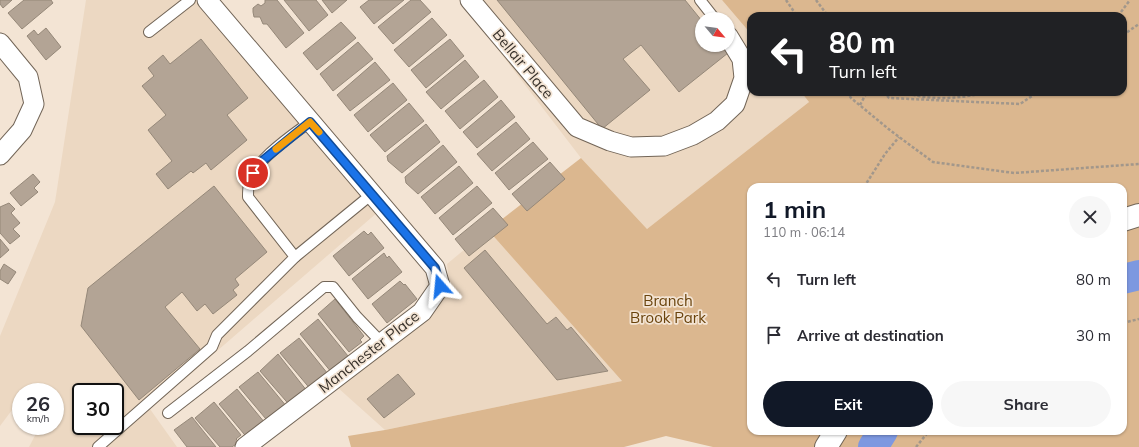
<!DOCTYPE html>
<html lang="en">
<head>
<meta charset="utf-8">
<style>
  :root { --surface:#fff; --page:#f7f7f7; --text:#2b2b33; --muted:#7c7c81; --accent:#111827 }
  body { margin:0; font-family:Mulish,sans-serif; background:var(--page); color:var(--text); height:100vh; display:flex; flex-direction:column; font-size:15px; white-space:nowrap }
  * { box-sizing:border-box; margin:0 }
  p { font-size:13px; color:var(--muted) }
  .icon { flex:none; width:22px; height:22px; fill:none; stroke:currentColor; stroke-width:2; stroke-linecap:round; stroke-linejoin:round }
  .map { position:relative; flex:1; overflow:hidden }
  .panel { position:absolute; left:747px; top:183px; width:380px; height:252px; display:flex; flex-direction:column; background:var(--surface); border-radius:12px; box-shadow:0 1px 3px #0004 }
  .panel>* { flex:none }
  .hud { position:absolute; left:747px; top:12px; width:380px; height:84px; border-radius:12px; box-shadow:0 1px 3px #0004; background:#202124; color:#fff; overflow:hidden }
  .needle { width:26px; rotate:119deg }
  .tools { position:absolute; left:695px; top:12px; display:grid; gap:8px }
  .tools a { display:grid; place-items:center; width:40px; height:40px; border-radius:50%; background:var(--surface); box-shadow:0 1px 3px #0004; font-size:20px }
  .speed { position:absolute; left:12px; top:383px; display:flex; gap:8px; font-size:20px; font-weight:700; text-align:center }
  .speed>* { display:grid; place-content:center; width:52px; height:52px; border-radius:50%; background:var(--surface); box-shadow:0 1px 3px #0004; line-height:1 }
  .speed small { font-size:10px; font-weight:400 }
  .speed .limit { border:2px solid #111; border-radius:6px; background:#fff; color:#111 }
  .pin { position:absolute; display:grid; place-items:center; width:34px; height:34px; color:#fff; margin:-17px; border:2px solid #fff; border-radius:50%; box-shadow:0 1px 4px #0007 }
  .me { position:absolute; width:44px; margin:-22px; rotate:342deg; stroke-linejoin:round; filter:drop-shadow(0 0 3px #0008) }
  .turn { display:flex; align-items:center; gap:14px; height:84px; padding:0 16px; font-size:18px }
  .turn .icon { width:52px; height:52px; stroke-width:2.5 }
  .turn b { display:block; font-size:28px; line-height:34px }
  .round { display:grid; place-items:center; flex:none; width:42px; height:42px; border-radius:21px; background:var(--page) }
  .headline { display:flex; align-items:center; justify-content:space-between; height:68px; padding:0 16px }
  h1 { font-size:24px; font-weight:700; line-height:30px; color:var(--accent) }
  .primary-button { display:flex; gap:8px; margin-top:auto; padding:8px 16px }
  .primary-button a { flex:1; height:46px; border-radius:24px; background:var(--accent); color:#fff; font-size:16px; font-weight:700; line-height:46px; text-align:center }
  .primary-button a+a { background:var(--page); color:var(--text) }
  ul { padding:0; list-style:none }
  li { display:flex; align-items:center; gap:12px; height:56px; padding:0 16px }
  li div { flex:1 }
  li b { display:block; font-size:15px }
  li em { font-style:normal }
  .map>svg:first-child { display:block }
</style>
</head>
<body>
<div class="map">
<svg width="1139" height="447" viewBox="0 0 1139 447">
  <rect width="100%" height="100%" fill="#f3e4d4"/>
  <!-- built -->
  <g fill="#ecd8c2" fill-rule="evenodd">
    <path d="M86,0H206L386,205L150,409L177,447H29L40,426H55V392H37L29,387L25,392H21V398L0,426V336L55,202ZM81,392H115V426H81Z"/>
    <path d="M460,0H722L751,34V92H801L809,102L647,229L581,158ZM702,19H728V45H702Z"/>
    <path d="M488,230L622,381L385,430L337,387L450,290L447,264Z"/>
  </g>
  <!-- green -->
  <path fill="#dbb78f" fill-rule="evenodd" d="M722,0H1139V447H713L666,436L624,447H351L348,436L385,430L622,381L488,230L581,158L647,229L809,102L801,92H1123V16H751V34ZM751,187H1123V431H751Z"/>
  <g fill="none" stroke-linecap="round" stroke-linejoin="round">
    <!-- river -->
    <g stroke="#7d98e0" stroke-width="30">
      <path d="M1123,279L1139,275"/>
      <path d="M873,447L883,431"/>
    </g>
  </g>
  <!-- building -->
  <g fill="#b3a495" stroke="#958879">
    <path d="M0,0H12L3,8L0,4Z"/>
    <path d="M24,0H51L53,3L22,29L8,13Z"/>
    <path d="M265,0H277L304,33L286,48L267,24H263L260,17H254L253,12V8L258,4L261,6L265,3Z"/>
    <path d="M284,0H316L328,15L309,31Z"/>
    <path d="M322,0H347L332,13Z"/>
    <path d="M369,0H404L374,24L360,7Z"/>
    <path d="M411,0H420L431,12L393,44L378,27Z"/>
    <path d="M497,0H685L702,21V45H721L728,53L679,92L641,45L623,59L650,90L602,129Z"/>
    <path d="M432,18L447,35L409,67L394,50Z"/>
    <path d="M341,22L356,38L317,70L303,53Z"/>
    <path d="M46,28L61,47L46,60L27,36L34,30L38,35Z"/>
    <path d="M201,39L248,98L227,115L247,140L211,170L206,163L193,173L191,171L168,189L156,174L172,161L148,130L166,115L142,86L154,76L148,68L163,55L170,64Z"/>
    <path d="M450,39L464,56L426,88L411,70Z"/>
    <path d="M358,42L373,59L333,91L320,74Z"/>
    <path d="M465,60L479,77L441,109L426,92Z"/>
    <path d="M375,62L390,80L350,111L337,95Z"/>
    <path d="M484,80L498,97L460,129L445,111Z"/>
    <path d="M393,83L407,100L368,132L354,115Z"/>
    <path d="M501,100L515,117L477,148L463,132Z"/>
    <path d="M409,103L424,121L385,152L370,135Z"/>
    <path d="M516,122L530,139L492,171L477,154Z"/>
    <path d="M426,124L440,142L402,173L388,161L387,156Z"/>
    <path d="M533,142L548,159L509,190L495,173Z"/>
    <path d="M443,145L457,162L418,194L406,183L405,177Z"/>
    <path d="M550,162L565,179L527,211L512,194Z"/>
    <path d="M459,166L473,183L435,214L421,197Z"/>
    <path d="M33,174L40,182L34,188L38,192L21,206L10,193Z"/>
    <path d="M214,186L267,252L235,279L239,285L233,290L237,295L213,314L205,304L197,311L182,292L165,307L200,349L139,400L81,326L88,288Z"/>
    <path d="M477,186L492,203L453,235L439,218Z"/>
    <path d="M9,203L15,209L11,213L20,223L13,229L20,236L10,244L0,233V207Z"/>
    <path d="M493,208L508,225L469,256L455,239Z"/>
    <path d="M364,231L368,235L371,232L384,248L349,276L333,256Z"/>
    <path d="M0,239L9,250L0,258Z"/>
    <path d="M485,250L547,324L556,317L567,330L571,327L608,371L557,380L464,268Z"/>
    <path d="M384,253L387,258L389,256L402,272L368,299L352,279Z"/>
    <path d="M4,264L16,272L8,284L0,279V271Z"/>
    <path d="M400,281L404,285L405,284L417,299L387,323L372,304Z"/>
    <path d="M335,299L364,336L360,340L362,342L349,352L318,314Z"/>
    <path d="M318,319L348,356L343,360L345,362L332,373L300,334Z"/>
    <path d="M299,338L328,374L312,391L280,353Z"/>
    <path d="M278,354L307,391L292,408L260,371Z"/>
    <path d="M258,372L287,407L271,425L239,387Z"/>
    <path d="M398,374L415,394L384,418L367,399Z"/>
    <path d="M237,389L265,423L249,440L219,404Z"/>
    <path d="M214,402L241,435L236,439L239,442L232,447H220L195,418Z"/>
    <path d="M192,417L216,447H187L174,430Z"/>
  </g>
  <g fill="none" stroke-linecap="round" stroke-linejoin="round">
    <!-- service casing -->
    <g stroke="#726557" stroke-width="12">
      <g id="service">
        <path d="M700,0L715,19"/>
        <path d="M149,32L190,0"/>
        <path d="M295,257L372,194"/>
        <path d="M168,413L248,351L324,287H333L357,317L382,343"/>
        <path d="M98,447L212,347L217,335L295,257L248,197C248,193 248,188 249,185C253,161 291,136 310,122"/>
      </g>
    </g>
    <!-- minor casing -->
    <g stroke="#726557" stroke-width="21">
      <g id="minor">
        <path d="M207,0L435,268L440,286L422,312L245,447"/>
        <path d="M470,0L577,127L610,141L631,147L664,146L693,135L717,121L735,104L744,78L742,59L728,36"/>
        <path d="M0,43L28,77L34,104L22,130L0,155"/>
      </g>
    </g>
    <!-- tertiary casing -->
    <g stroke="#726557" stroke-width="24">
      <g id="tertiary">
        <path d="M1123,220L1139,215"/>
        <path d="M826,447L836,431"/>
      </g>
    </g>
    <!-- path -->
    <g stroke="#a2978b" stroke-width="2.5" stroke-dasharray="3 2" stroke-linecap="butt">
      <path d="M786,0L797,16"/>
      <path d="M816,0L828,16"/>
      <path d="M1118,16L1130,0"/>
      <path d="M1123,35L1139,24"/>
      <path d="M847,92L851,98L891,131L933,162L1014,173L1139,164"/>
      <path d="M884,92L889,98L1020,104L1038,92"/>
      <path d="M903,92C929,101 961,99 987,92"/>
      <path d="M860,105L867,92"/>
      <path d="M864,187L885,154L899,137"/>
      <path d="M1123,323L1139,319"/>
      <path d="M916,447L929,431"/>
    </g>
    <!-- service -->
    <use href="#service" stroke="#fff" stroke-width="10"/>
    <!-- minor -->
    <use href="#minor" stroke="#fff" stroke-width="19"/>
    <!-- tertiary -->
    <use href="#tertiary" stroke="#fff" stroke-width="22"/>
  </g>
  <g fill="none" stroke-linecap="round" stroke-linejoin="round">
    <!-- route casing -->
    <g stroke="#114b97" stroke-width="10">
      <path id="route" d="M253,173L261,162L310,122L435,268L440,286"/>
    </g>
    <!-- route -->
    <use href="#route" stroke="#1a73e8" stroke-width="7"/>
    <!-- slow -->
    <path stroke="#f59e0b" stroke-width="7" d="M276,149L310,122L319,132"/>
  </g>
  <g text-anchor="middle" stroke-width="3.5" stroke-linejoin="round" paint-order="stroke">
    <!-- street labels -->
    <g font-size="15" fill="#36302a" stroke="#f3e4d4">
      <text transform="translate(523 64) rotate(50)" y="5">Bellair Place</text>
      <text transform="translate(369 352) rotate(-38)" y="5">Manchester Place</text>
    </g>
    <!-- park labels -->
    <g font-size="15" fill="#6a430c" stroke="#f3e4d4">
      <text x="668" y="306">Branch<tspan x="668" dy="17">Brook Park</tspan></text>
    </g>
  </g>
</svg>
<div class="tools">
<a><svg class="needle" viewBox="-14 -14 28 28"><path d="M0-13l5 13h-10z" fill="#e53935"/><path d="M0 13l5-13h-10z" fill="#7c7c81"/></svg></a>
</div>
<div class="speed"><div>26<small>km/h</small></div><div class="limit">30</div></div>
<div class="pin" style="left:253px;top:173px;background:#d93025"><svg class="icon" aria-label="arrive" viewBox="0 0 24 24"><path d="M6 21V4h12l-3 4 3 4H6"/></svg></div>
<svg class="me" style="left:440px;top:286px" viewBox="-20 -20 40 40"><path d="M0-17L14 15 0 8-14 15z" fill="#1a73e8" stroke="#fff" stroke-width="4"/></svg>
<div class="hud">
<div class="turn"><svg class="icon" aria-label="left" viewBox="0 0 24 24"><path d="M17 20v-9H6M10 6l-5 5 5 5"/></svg><div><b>80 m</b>Turn left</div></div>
</div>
<section class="panel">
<div class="headline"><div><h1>1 min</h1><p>110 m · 06:14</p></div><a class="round"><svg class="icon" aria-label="close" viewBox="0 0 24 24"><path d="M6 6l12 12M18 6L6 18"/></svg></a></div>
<ul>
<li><svg class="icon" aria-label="left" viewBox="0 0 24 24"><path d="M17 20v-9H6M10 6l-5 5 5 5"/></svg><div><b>Turn left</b></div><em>80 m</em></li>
<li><svg class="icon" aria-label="arrive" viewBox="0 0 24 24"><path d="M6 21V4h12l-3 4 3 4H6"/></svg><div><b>Arrive at destination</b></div><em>30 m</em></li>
</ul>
<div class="primary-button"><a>Exit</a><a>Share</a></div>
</section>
</div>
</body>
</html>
